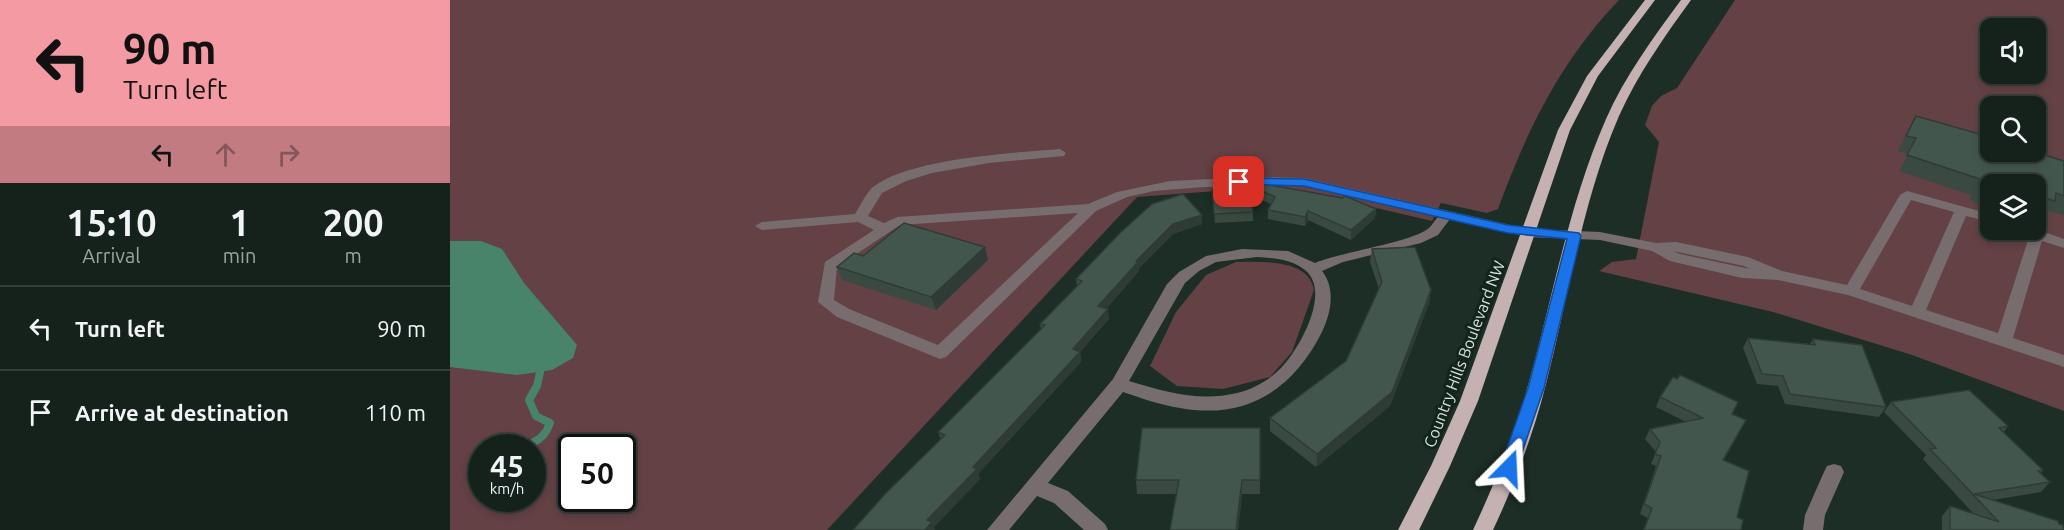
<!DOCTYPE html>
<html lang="en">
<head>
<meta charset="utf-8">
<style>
  :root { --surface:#15221c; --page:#1e2a25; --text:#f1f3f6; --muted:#9da4a3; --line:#343f3b }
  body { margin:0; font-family:Ubuntu,sans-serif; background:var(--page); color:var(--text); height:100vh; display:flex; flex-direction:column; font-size:22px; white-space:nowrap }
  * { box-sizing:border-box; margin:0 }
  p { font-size:20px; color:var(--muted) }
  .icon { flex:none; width:33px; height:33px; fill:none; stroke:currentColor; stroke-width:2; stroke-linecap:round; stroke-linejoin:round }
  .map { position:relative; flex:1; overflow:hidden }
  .side { display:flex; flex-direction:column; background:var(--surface); width:450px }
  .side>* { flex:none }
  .top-card { background:#f49aa3; color:#111; overflow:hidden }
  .fabs { position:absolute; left:1530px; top:18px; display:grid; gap:12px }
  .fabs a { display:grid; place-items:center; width:66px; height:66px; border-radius:12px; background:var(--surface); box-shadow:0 3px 9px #0003,0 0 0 2px var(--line); font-size:30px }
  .speed { position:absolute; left:18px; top:434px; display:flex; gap:12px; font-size:30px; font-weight:700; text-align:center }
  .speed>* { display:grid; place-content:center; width:78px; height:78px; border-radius:50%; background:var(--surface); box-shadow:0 3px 9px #0003,0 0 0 2px var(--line); line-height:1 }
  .speed small { font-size:15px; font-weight:400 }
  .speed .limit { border:3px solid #111; border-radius:9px; background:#fff; color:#111 }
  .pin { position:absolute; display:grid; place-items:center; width:51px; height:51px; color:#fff; margin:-26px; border-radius:12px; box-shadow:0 3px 9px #0006 }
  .me { position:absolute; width:66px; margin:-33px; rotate:21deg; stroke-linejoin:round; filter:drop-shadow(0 0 4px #0008) }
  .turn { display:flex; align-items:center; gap:21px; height:126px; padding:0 24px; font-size:27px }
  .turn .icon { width:78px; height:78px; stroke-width:2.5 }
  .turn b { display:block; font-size:42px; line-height:51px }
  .lanes { display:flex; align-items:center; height:57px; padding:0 24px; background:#0003; justify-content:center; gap:30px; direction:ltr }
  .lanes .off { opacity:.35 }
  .eta { display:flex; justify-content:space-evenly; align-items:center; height:102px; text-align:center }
  .eta b { font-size:36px; font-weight:700; line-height:42px }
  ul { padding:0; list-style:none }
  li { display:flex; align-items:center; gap:18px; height:84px; padding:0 24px; border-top:2px solid var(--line) }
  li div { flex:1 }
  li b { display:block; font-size:22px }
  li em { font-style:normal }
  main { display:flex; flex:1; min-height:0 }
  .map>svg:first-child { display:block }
</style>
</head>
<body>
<main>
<section class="side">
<div class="top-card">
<div class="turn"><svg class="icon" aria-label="left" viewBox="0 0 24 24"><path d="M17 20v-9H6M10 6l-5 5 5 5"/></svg><div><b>90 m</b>Turn left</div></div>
<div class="lanes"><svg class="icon" aria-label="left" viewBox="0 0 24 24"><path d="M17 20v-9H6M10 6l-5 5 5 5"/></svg><svg class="icon off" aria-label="ahead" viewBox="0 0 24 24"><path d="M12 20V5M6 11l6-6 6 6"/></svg><svg class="icon off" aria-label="right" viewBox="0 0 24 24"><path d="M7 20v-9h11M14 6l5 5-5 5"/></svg></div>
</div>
<div class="eta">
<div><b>15:10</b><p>Arrival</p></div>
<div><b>1</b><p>min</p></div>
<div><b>200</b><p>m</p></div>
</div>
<ul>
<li><svg class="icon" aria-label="left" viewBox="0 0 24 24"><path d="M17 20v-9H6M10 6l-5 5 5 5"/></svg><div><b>Turn left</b></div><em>90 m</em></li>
<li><svg class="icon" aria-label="arrive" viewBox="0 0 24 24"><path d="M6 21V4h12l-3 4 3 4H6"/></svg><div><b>Arrive at destination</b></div><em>110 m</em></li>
</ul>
</section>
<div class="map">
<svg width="1614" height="530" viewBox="0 0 1614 530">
  <rect width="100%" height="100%" fill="#1c2e26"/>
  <!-- green -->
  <g fill="#634144" fill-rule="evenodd">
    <path d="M0,0H1169C1110,62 1077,130 1048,209L1037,213L991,203L982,221L849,190L793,189L687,197L377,530H0ZM32,447H82V498H32ZM122,447H172V498H122Z"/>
    <path d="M1285,0H1614V411L1462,355L1323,312L1149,271L1162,262L1186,259L1209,142L1195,125L1202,106L1211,96L1227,88ZM1540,28H1586V74H1540ZM1540,106H1586V152H1540ZM1540,184H1586V230H1540Z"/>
    <path d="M786,262C811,262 859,258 864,290L842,352L820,377L773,389L727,386L700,366L726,312L756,275Z"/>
  </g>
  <!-- water -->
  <path fill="#48846a" d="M0,241H31L52,249L74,283L127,345L123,358L102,370L67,375L0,367Z"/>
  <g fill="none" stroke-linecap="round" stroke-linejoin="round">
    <!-- stream -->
    <path stroke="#48846a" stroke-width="8" d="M56,447C76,446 93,444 100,423L86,416L79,400L87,386L90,372"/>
    <!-- minor -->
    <g fill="#776d6e" fill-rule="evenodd">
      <path d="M610,149L616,153L614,156L539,163L482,173L456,181L432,193L418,216L434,223L447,217L638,204L667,192L720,181L802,177L854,178L1078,229L1150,232L1206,243L1226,242L1298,257L1332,271L1397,285L1450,195L1457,191L1540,214V222L1516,216L1476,310L1548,333L1579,237L1568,233L1566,230L1586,229L1614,239V248L1592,241L1563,338L1614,355V367L1398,295L1328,280L1292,278L1220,261L1202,251L1150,240L1078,237L1000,219L988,235L971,243L893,262L872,271C886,289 881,313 872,332C843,390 796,420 730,408C710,405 691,398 673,392L598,483L618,491L655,524L658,530H634L604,503L587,496L559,530H537L663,379L717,284L729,272L756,256L792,249L838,251L865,263C891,252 963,242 979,228C982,225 985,220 988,217L854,186L833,185L754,187L704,191L677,197L646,211L496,357L490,359L387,317L368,302L375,262L424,230L408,222L312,230L305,226L312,222L405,214C410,206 416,193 423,187C460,158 563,153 610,149ZM1461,200L1504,212L1462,306L1410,289ZM628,213L488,345L399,309L384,300L387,267L450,225ZM1223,251L1294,266L1300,269L1230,254ZM807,257C824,258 842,259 855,270C882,292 849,349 831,368C819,380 804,389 787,393C749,402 716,392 679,381L735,283L749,271L766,262Z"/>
      <path d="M1384,464L1391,466L1394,472L1375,515L1373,530H1353L1355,515L1374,472L1377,466Z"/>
    </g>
    <!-- major -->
    <g fill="#c5b1b2" fill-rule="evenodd">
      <path d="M1195,0H1205L1148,76L1120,130L1028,401L1000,466L969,530H948L981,466L1010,401L1108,130L1137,76Z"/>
      <path d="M1231,0H1241C1214,37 1188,74 1169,116C1132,201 1119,295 1096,384C1083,435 1065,483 1043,530H1023C1042,489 1060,447 1073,403C1101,309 1116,210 1156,119C1175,76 1203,38 1231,0Z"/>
    </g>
  </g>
  <!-- wall -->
  <g fill="#3a4a42">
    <path d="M1466,116L1614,161V215L1599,211L1594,218L1586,215V184H1540V209L1536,208L1519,200L1521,195L1449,171L1458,154L1448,151Z"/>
    <path d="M812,191L926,209L925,218L901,240L858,220L855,226L818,219V210L821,204L812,200Z"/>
    <path d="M763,199L803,212V221L765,223Z"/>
    <path d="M752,215V224L723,234L689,268V271L656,309L659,319L630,352L631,362L528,474L530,479L484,527L403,530L491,440L488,432L591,330L590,324L627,286L626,279Z"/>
    <path d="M922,249L981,290L979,303L940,406L866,467L820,431V418L896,361L929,289L920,262Z"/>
    <path d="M413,256L538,260L486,310L392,280L387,267Z"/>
    <path d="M1298,338L1360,344L1363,339L1436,407L1429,417L1335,404L1328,386L1307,384L1293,348Z"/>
    <path d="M1210,397L1283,414L1296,420L1274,460L1287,517L1291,530H1193L1198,518L1190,514L1206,466L1201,464L1206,452L1195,439L1200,429L1236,422L1206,407Z"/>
    <path d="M1441,402L1558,426L1554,432L1593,470L1591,473L1600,482L1591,492L1542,500L1609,524L1614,530H1492V516L1500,506L1523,513L1473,459L1476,455L1434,412Z"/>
    <path d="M810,428V494H792L788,530H720L726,494H687L686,480Z"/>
  </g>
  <!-- shaded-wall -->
  <g fill="#2f3c36">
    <path d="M926,209L925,218L901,240V230Z"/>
    <path d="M858,211V220L855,226V217Z"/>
    <path d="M752,215V224L723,234L689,268V271L650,316L648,306L686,261L723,224Z"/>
    <path d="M535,247L538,260L486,310L481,297Z"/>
    <path d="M981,290L979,303L940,406L866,467L867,454Z"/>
    <path d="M658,309L659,319L630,352L631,362L528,474L530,479L484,527L485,530H475L477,520L623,349Z"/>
    <path d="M792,480V494L788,530H786Z"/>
  </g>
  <!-- building -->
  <g fill="#43564d" stroke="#2f3c36" stroke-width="1.5">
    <path d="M1466,116L1540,137V152H1585L1614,161V196L1606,193L1605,201L1586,195V184H1540V190L1528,184L1530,179L1457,155L1466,138L1456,136Z"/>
    <path d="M814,184L892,198L895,196L926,209L901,230L858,211L855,217L818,210L825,197L812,191Z"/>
    <path d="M799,188L803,212L764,214L762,190Z"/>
    <path d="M733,194L752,215L723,224L686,261L688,262L648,306L658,309L623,349L630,352L523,467L527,469L477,520L482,522L475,530H403L435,494L495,435L488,432L595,325L590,324L632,281L626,279L670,233L702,204Z"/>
    <path d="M454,223L535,247L481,297L387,267L404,253L413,256Z"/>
    <path d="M965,247L981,290L942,392L867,454L820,418L896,361L932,282L922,249Z"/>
    <path d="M1298,338L1365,345L1363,339L1412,345L1436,407L1340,394L1333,376L1312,374Z"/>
    <path d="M1230,375L1288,402L1282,414L1296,420L1273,460L1299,471L1287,517L1293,520L1291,530H1194L1202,508L1194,504L1211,456L1205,454L1210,442L1200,429L1253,418L1210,397L1223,377L1227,379Z"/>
    <path d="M1519,390L1558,426L1549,428L1593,470L1588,471L1600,482L1524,494L1608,521L1609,524L1613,525L1614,530H1500V506L1549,522L1480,449L1486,448L1441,402Z"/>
    <path d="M692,428H810V480H792L786,530H720L729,480H686Z"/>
  </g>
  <!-- route -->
  <path fill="#1a73e8" stroke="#114b97" stroke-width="1.5" d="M789,178L854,179L1058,225L1129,233L1131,236L1094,388L1065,473L1059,475L1053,473L1050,468L1078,388L1117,239L1058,233L854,186L785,184L783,182Z"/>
  <g text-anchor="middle" stroke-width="6" stroke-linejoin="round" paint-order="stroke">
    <!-- street labels -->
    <g font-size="16" fill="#d7e2dc" stroke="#13241c">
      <text transform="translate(1014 354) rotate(-69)" y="6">Country Hills Boulevard NW</text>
    </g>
  </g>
</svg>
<div class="fabs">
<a><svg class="icon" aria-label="sound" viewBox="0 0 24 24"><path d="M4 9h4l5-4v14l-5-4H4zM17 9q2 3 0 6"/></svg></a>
<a><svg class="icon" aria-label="search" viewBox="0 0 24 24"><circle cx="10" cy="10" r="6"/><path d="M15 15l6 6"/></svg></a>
<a><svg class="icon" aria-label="layers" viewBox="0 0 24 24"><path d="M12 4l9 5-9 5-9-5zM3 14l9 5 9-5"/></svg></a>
</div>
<div class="speed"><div>45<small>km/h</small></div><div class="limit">50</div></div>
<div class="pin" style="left:789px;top:182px;background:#d93025"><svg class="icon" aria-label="arrive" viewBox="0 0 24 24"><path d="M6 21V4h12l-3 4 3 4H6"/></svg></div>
<svg class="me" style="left:1059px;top:468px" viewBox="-20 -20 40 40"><path d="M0-17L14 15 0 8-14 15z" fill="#1a73e8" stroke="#fff" stroke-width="4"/></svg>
</div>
</main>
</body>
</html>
